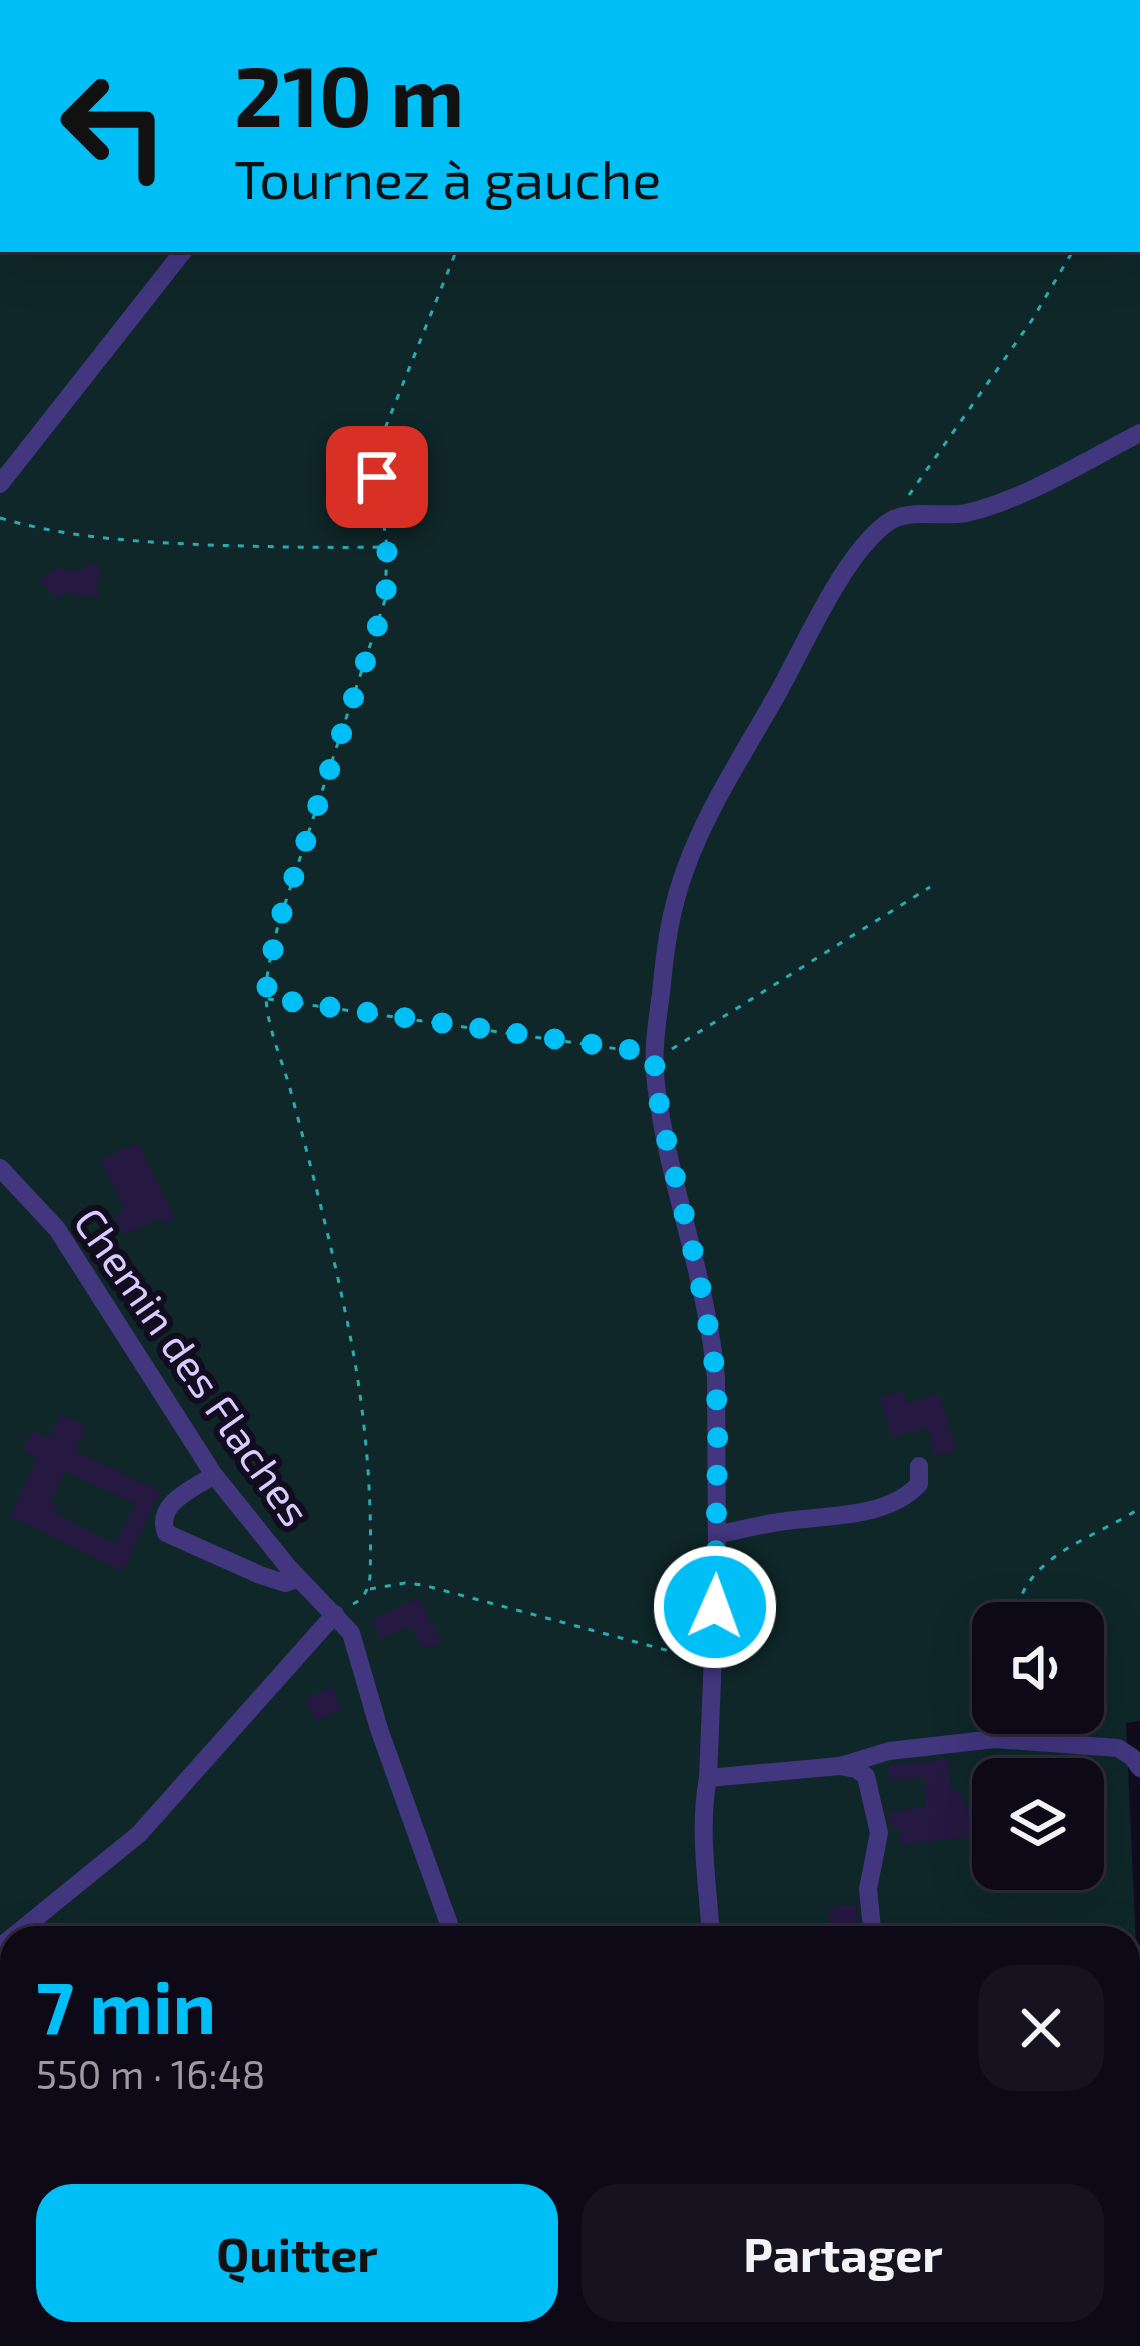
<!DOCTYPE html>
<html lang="fr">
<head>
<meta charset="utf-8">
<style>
  :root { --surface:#0e0917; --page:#171220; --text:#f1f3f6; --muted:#9b9aa1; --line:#2e2a36; --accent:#00bff6 }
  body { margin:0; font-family:"Exo 2",sans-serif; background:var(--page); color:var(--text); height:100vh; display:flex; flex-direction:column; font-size:45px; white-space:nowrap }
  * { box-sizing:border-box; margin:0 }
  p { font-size:39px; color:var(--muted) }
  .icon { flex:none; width:66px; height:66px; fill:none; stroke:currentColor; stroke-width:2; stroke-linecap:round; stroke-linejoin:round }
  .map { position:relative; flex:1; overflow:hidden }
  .details { position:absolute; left:0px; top:1926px; width:1140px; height:420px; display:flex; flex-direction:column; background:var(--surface); border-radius:36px 36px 0 0; box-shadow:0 12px 48px #0002,0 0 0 3px var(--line) }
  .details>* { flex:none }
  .banner { position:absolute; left:0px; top:0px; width:1140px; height:252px; box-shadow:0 12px 48px #0002,0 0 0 3px var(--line); background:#00bff6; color:#111; overflow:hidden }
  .tools { position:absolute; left:972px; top:1602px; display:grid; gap:24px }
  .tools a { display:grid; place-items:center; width:132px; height:132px; border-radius:24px; background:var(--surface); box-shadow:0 12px 48px #0002,0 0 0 3px var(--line); font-size:60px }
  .pin { position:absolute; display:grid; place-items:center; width:102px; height:102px; color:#fff; margin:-51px; border-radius:24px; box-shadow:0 6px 18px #0006 }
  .me { position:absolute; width:132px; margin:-66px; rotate:2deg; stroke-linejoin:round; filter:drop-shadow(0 0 9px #0008) }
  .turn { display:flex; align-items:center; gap:42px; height:252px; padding:0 36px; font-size:54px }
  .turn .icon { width:156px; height:156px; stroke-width:2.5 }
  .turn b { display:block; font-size:84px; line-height:102px }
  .round { display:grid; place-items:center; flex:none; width:126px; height:126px; border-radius:36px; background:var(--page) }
  .headline { display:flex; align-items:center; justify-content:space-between; height:204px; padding:0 36px }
  h1 { font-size:72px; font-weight:700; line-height:90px; color:var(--accent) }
  .action { display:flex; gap:24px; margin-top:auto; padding:24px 36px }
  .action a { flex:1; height:138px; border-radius:36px; background:var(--accent); color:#111; font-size:48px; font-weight:700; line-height:138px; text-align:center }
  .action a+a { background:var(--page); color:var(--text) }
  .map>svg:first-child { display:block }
</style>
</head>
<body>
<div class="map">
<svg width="1140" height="2346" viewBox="0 0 1140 2346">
  <rect width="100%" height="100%" fill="#120c1f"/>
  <!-- green -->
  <path fill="#0f2729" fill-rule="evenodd" d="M0,0H1140V1721L1126,1723L1140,2035V2346H0ZM3,3H1137V249H3ZM993,1623H1083V1713H993ZM993,1779H1083V1869H993ZM12,1938H1128V2334H12Z"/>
  <!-- building -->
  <g fill="#251841" fill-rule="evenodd">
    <path d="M83,564L100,566L97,597L62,593L56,599L40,580L55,568L82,571Z"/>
    <path d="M137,1142L175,1218L162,1224L159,1219L124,1235L114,1215L125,1209L100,1160Z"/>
    <path d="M903,1391L906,1403L940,1394L956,1450L934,1457L927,1428L891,1437L880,1397Z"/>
    <path d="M61,1414L87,1426L75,1451L160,1491L123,1571L10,1516L37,1458L22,1449L32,1430L49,1438ZM65,1471L135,1504L115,1544L53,1512L57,1505L51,1502Z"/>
    <path d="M418,1598L442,1642L423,1649L411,1626L380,1639L372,1620Z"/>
    <path d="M332,1686L342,1708L316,1721L306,1699Z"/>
    <path d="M949,1759L951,1791L961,1790L964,1808L981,1806L983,1836L900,1844L899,1828H892L888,1812L926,1807V1778L889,1779L888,1765Z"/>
    <path d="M856,1904L859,1938H832L828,1908Z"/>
  </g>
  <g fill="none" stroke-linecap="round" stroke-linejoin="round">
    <!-- path -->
    <g stroke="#2baab2" stroke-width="3" stroke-dasharray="6 9" stroke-linecap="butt">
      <path d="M579,3L580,0"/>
      <path d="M1137,149L1140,147"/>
      <path d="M909,495L1032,320L1074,249"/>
      <path d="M0,518C68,538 139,542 210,545C269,547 327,548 386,547"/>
      <path d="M268,999L639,1052"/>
      <path d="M672,1049L930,887"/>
      <path d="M370,1589L405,1583L423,1585L692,1657"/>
      <path d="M353,1604C365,1598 368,1589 370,1577C373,1488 364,1398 345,1311C330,1239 311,1167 292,1096C284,1064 268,1032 266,998C265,974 273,949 278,925L385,600L387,547L377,477L380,441L457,249"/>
      <path d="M1017,1623C1015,1558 1096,1538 1140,1508"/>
      <path d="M609,2346L612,2334"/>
    </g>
    <!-- minor -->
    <g stroke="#42367f" stroke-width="18">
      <path d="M384,0L389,3"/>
      <path d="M1029,0L1047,3"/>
      <path d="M1137,15H1140"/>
      <path d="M0,484L185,249"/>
      <path d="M0,1168L57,1229L214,1475L288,1567L351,1633L379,1729L454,1938"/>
      <path d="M214,1475C193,1489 155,1503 166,1533L260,1575L285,1583L298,1578"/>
      <path d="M717,1535C735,1531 754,1526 773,1523C820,1514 885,1521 919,1484V1466"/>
      <path d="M840,1766L856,1769L866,1776L879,1833L868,1889L873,1938"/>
      <path d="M708,1778L840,1766L889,1751L995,1739L1118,1748L1132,1757L1140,1768"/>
      <path d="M711,1938C708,1884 698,1832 708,1778L717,1557L716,1378C707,1278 668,1183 656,1084C652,1053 657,1023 661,993C664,963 667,933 675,903C694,827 741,759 779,691C805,644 844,554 887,523C909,507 940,518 966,513C1022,501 1089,459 1140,433"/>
      <path d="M0,1947L139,1834L335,1614"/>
      <path d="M661,2334L675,2346"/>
      <path d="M703,2334L706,2346"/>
    </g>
  </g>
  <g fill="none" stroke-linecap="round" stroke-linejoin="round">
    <!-- route -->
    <path stroke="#00bff6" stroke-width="21" stroke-dasharray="0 37.8" d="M377,477L387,547L386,600L278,925L268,975L266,998L654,1053L656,1086L664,1129L697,1268L713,1351L718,1416L715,1607"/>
  </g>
  <g text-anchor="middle" stroke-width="12" stroke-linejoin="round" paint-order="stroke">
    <!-- street labels -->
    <g font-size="42" fill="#d7cbff" stroke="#120c1f">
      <text transform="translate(192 1367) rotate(55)" y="15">Chemin des Flaches</text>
    </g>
  </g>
</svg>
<div class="tools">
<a><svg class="icon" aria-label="sound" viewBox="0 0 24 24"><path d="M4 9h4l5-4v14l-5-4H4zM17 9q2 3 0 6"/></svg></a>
<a><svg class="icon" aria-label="layers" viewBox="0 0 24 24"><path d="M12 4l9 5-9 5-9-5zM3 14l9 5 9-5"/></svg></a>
</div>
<div class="pin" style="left:377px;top:477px;background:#d93025"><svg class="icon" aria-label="arrive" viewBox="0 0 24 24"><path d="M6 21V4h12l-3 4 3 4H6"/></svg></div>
<svg class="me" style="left:715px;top:1607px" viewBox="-20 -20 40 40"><circle r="17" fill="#00bff6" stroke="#fff" stroke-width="3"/><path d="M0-11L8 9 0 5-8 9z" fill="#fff"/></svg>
<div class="banner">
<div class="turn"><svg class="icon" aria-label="left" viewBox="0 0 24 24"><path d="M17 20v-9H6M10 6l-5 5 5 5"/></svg><div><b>210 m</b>Tournez à gauche</div></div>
</div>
<section class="details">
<div class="headline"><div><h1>7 min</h1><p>550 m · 16:48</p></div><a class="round"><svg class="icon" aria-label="close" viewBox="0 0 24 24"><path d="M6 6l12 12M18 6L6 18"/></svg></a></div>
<div class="action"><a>Quitter</a><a>Partager</a></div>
</section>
</div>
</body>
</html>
